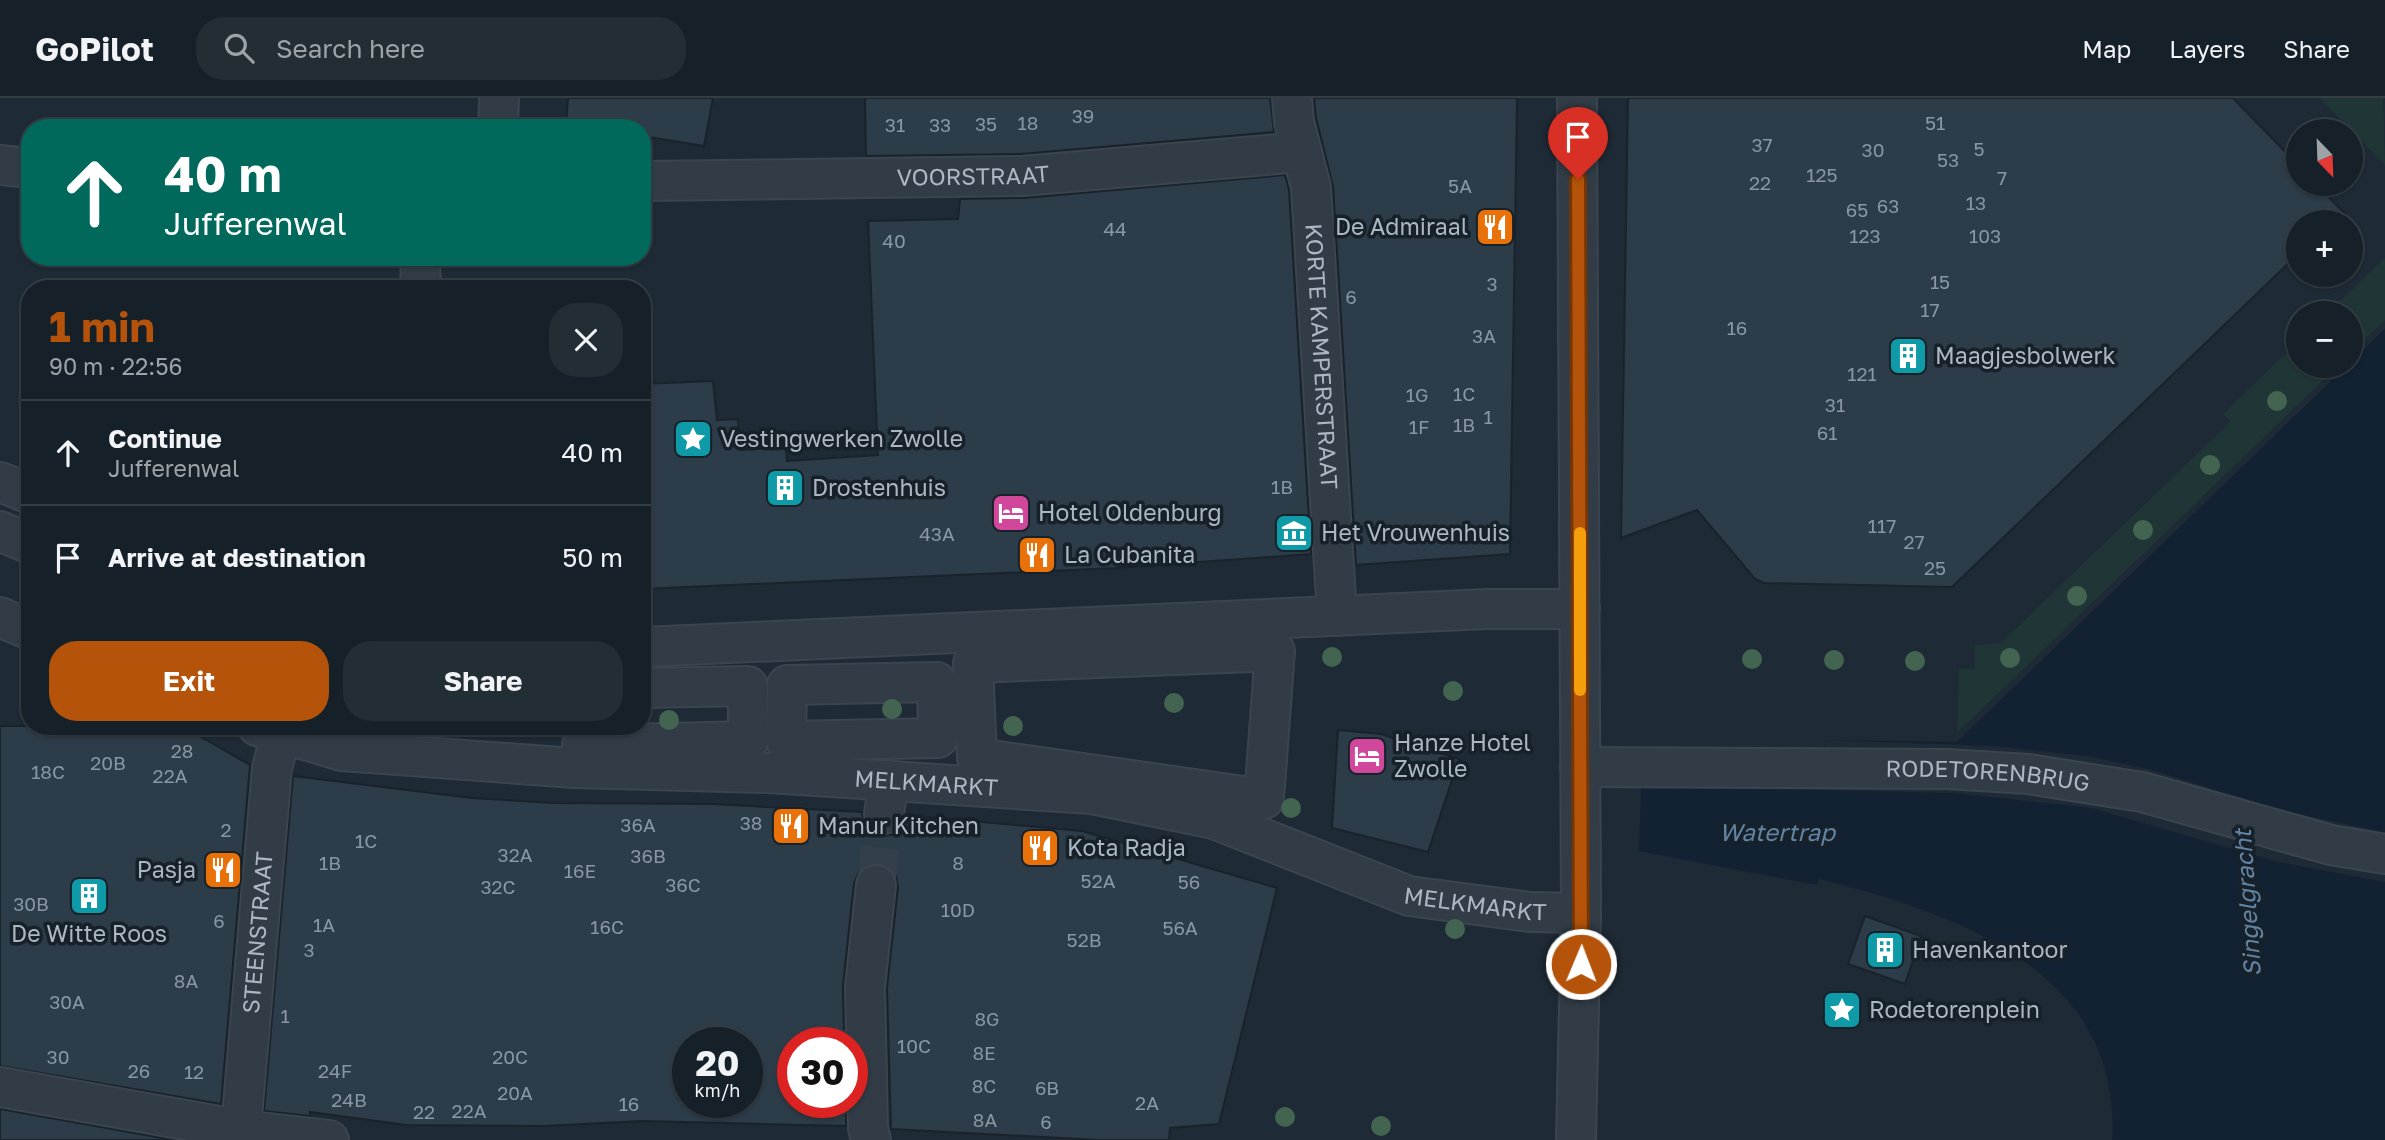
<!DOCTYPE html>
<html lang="en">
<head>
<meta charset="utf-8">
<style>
  :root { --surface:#162028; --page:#232d34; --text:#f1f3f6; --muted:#9ea3a8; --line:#353e45; --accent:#b45309 }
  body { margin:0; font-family:"Golos Text",sans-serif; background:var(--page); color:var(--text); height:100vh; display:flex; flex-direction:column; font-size:26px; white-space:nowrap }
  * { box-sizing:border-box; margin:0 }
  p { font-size:23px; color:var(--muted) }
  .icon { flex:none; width:38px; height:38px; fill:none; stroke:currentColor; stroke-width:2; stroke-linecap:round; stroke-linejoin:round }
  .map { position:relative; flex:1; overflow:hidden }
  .panel { position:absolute; left:21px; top:182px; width:630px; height:455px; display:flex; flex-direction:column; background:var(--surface); border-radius:28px; box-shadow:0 2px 5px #0004,0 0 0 2px var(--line) }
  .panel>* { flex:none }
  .hud { position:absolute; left:21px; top:21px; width:630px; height:147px; border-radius:28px; box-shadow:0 2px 5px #0004,0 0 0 2px var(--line); background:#00695c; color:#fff; overflow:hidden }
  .needle { width:46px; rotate:157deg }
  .tools { position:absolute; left:2286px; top:21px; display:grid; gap:14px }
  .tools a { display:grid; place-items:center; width:77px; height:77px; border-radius:50%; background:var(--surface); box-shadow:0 2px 5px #0004,0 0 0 2px var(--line); font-size:35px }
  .speed { position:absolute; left:672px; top:929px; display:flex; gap:14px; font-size:35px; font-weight:700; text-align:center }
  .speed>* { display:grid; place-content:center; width:91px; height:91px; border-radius:50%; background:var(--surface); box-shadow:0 2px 5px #0004,0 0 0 2px var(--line); line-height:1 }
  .speed small { font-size:18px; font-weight:400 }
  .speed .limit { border:10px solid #d22; background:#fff; color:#111 }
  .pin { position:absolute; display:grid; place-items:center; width:60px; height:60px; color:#fff; margin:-72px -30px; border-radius:50% 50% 50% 0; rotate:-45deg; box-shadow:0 0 7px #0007 }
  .pin .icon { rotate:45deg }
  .me { position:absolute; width:77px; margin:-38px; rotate:1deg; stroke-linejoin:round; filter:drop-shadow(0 0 5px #0008) }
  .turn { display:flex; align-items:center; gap:24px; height:147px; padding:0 28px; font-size:32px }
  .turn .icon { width:91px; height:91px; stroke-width:2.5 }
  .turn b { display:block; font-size:49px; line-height:60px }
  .round { display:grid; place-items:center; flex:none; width:74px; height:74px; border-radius:28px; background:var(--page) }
  .summary { display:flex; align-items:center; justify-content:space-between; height:119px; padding:0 28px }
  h1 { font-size:42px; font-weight:700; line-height:52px; color:var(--accent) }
  .cta { display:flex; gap:14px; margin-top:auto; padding:14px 28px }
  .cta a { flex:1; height:80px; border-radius:28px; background:var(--accent); color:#fff; font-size:28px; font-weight:700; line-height:80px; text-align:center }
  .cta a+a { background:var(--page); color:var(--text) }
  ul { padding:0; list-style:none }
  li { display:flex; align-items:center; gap:21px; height:105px; padding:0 28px; border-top:2px solid var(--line) }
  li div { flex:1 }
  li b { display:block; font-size:26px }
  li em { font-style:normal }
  header { display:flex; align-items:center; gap:42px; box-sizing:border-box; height:98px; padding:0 35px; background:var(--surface); border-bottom:2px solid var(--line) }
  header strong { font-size:33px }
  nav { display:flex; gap:38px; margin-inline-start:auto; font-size:24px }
  .search { width:490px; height:63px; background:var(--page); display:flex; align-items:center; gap:18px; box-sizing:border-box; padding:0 24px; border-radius:28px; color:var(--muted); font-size:26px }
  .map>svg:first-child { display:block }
</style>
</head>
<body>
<header>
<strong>GoPilot</strong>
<div class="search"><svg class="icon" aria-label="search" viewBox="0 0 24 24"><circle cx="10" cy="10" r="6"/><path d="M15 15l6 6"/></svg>Search here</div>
<nav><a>Map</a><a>Layers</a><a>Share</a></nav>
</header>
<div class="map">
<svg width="2385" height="1042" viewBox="0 0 2385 1042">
  <rect width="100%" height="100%" fill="#1e2a35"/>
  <!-- green -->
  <g fill="#203636">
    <path d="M2320,0H2383L2385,67Z"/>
    <path d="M2385,160V222L2350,256V215H2328Z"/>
    <path d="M2298,244V268H2338L1957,635L1959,571H1975V547L2001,545L2231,323L2223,316Z"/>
  </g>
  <!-- water -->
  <path fill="#122232" d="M2385,231V1042H2112C2123,873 1954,814 1819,781L1817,787L1639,753L1641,690L1822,692L1825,642L1957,644Z"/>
  <!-- pier -->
  <path fill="#1e2a35" d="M1825,642L1994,648L2087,658L2149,671L2283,713L2385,734V784L2278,764L2091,710L1954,695L1822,692Z"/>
  <!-- building -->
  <g fill="#2d3c49" stroke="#19232c" stroke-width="2" fill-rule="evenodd">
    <path d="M568,0H713L704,48L642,38V30L566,27Z"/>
    <path d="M865,0H1270L1274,34L1021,56L866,58Z"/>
    <path d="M1314,0H1517L1510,456L1356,467L1333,88L1316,20Z"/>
    <path d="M1628,0H2233L2298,67V86H2316L2353,124H2298V156L1952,489L1764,485L1755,481L1697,412L1621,440Z"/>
    <path d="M1285,77L1289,92L1311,456L1116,470L642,491V286L713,283L717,322L738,321L740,352L786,349L787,363L878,357L868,123L958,121L960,101L1024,100Z"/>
    <path d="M0,628H182L250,667L221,1006L0,968Z"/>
    <path d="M1338,632L1381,636L1459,661L1428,754L1332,730Z"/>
    <path d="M293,678L472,700L553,705L713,706L862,714L864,725L870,733L882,738L891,737L901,730L906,717L1082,733L1277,790L1219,1026L1170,1030L1169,1042H1099L891,1031L887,890L898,789L896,778L889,770L878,765L867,767L859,774L854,785L843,887L844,945H793V1004H846V1028L643,1023L544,1028L406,1027L310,1014V1018L264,1013ZM688,945H747V1004H688Z"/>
    <path d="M1865,818L1921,838L1905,886L1848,866Z"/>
    <path d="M0,1011L173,1042H0Z"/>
  </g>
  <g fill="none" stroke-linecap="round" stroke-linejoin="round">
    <!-- minor-tunnel -->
    <path stroke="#333f4a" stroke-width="38" stroke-dasharray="38 19" stroke-linecap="butt" d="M876,787L884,716"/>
    <!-- minor casing -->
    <g stroke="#3b454f" stroke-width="42">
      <g id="minor">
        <path id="s1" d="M1292,0L1294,24L1311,89L1337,518"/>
        <path d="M498,30L499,0"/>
        <path d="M0,67L30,70"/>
        <path id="s2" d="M642,83L1022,78L1302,54"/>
        <path d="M420,159L421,191"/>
        <path d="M0,384L30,396"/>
        <path d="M0,433L30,446"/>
        <path d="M0,519L30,532"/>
        <path d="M642,549L1488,511H1580"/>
        <path d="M1275,553L1264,701L977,660L973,565Z"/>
        <path d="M937,584L938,640L786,643L787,587Z"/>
        <path id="s3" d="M257,628L342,653L574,670L769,675L1091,696L1214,721L1409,798L1530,814L1581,815"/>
        <path d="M582,647L748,643V588L642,590"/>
        <path id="s4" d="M1580,669L1947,671L2028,676L2142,694L2331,747L2385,756"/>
        <path d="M884,716L889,682"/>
        <path d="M0,989L241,1032L329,1042"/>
        <path id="s5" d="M240,1042L272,670L283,628"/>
        <path d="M871,1042L868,1030L865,889L876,787"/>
        <path d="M1576,1042L1581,815L1577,0"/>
      </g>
    </g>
    <!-- minor -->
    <use href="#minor" stroke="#313c46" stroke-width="38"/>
  </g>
  <!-- trees -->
  <g fill="#446452">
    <circle cx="2277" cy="303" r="10"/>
    <circle cx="2210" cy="367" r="10"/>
    <circle cx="2143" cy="432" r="10"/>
    <circle cx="2077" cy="498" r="10"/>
    <circle cx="1332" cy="559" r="10"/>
    <circle cx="2010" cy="560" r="10"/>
    <circle cx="1752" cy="561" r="10"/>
    <circle cx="1834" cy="562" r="10"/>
    <circle cx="1915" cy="563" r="10"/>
    <circle cx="1453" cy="593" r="10"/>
    <circle cx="1174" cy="605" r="10"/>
    <circle cx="892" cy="611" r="10"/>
    <circle cx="669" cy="622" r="10"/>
    <circle cx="1013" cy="628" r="10"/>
    <circle cx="1291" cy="710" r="10"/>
    <circle cx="1455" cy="831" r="10"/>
    <circle cx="1285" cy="1019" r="10"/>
    <circle cx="1381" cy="1028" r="10"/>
  </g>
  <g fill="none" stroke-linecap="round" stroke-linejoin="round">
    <!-- route casing -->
    <g stroke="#753606" stroke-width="18">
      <path id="route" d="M1578,81L1581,866"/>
    </g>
    <!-- route -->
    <use href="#route" stroke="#b45309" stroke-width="12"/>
    <!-- slow -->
    <path stroke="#f59e0b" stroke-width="12" d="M1580,435V592"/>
  </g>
  <!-- icons -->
  <defs>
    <g id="restaurant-square" transform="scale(2.0125)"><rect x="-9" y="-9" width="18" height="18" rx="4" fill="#e8710a" stroke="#17212a"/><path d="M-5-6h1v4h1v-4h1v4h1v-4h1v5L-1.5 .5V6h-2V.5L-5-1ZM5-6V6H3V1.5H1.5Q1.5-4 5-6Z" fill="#fff"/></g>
    <g id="building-square" transform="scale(2.0125)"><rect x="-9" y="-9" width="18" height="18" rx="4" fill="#0f9aa8" stroke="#17212a"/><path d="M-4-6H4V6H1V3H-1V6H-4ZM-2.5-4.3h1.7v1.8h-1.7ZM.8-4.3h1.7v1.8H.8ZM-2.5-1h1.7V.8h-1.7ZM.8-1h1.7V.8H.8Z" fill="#fff"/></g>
    <g id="sight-square" transform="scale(2.0125)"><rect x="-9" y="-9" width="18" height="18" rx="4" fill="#0f9aa8" stroke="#17212a"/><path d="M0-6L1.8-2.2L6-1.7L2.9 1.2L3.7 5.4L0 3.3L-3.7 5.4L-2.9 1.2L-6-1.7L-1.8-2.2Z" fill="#fff"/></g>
    <g id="hotel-square" transform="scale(2.0125)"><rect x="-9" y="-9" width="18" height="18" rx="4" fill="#d1479c" stroke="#17212a"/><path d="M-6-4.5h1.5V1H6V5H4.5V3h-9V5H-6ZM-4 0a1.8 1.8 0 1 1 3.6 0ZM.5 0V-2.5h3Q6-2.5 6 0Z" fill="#fff"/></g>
    <g id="museum-square" transform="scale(2.0125)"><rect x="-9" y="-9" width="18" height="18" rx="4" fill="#0f9aa8" stroke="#17212a"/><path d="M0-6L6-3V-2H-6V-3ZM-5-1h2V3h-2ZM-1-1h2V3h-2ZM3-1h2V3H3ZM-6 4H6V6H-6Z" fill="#fff"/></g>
  </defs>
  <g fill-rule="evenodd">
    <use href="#restaurant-square" x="1495" y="129"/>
    <use href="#building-square" x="1908" y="258"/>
    <use href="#sight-square" x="693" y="341"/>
    <use href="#building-square" x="785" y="390"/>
    <use href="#hotel-square" x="1011" y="415"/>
    <use href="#museum-square" x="1294" y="435"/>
    <use href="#restaurant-square" x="1037" y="457"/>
    <use href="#hotel-square" x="1367" y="658"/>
    <use href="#restaurant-square" x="791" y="728"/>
    <use href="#restaurant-square" x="1040" y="750"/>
    <use href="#restaurant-square" x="223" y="772"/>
    <use href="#building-square" x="89" y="798"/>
    <use href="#building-square" x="1885" y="852"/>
    <use href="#sight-square" x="1842" y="912"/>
  </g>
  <g text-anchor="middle" stroke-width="7" stroke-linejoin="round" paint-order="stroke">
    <!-- number labels -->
    <g font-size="19" fill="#8a97a3">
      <text x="1083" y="25">39</text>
      <text x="1028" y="32">18</text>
      <text x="1935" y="32">51</text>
      <text x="986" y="33">35</text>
      <text x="895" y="34">31</text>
      <text x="940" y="34">33</text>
      <text x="1762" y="54">37</text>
      <text x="1979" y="58">5</text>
      <text x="1873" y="59">30</text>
      <text x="1948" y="69">53</text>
      <text x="1822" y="84">125</text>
      <text x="2002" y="87">7</text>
      <text x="1760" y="92">22</text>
      <text x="1460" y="95">5A</text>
      <text x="1976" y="112">13</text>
      <text x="1888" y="115">63</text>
      <text x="1857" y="119">65</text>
      <text x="1115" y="138">44</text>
      <text x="1865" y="145">123</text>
      <text x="1985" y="145">103</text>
      <text x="894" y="150">40</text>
      <text x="1940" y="191">15</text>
      <text x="1492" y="193">3</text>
      <text x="1351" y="206">6</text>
      <text x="1930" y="219">17</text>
      <text x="1737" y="237">16</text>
      <text x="1484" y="245">3A</text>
      <text x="1862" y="283">121</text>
      <text x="1464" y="303">1C</text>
      <text x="1417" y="304">1G</text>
      <text x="1835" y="314">31</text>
      <text x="1488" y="326">1</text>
      <text x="1464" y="334">1B</text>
      <text x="1419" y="336">1F</text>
      <text x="1827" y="342">61</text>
      <text x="1282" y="396">1B</text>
      <text x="1882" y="435">117</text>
      <text x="937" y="443">43A</text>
      <text x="1914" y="451">27</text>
      <text x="1935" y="477">25</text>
      <text x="182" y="660">28</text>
      <text x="108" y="672">20B</text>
      <text x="48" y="681">18C</text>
      <text x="170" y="685">22A</text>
      <text x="751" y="732">38</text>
      <text x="638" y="734">36A</text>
      <text x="226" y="739">2</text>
      <text x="366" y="750">1C</text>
      <text x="515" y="764">32A</text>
      <text x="648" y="765">36B</text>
      <text x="330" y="772">1B</text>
      <text x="958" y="772">8</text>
      <text x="580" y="780">16E</text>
      <text x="1098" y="790">52A</text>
      <text x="1189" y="791">56</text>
      <text x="683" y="794">36C</text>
      <text x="498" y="796">32C</text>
      <text x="31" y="813">30B</text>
      <text x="958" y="819">10D</text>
      <text x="219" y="830">6</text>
      <text x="324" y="834">1A</text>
      <text x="607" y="836">16C</text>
      <text x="1180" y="837">56A</text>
      <text x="1084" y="849">52B</text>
      <text x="309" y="859">3</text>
      <text x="186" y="890">8A</text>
      <text x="67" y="911">30A</text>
      <text x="285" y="925">1</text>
      <text x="987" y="928">8G</text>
      <text x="914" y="955">10C</text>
      <text x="984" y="962">8E</text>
      <text x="58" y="966">30</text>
      <text x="510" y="966">20C</text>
      <text x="139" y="980">26</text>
      <text x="335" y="980">24F</text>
      <text x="194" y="981">12</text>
      <text x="984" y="995">8C</text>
      <text x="1047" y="997">6B</text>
      <text x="515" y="1002">20A</text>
      <text x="349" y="1009">24B</text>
      <text x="1147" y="1012">2A</text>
      <text x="629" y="1013">16</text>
      <text x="469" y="1020">22A</text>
      <text x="424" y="1021">22</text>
      <text x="985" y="1029">8A</text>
      <text x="1046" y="1031">6</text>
    </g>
    <!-- street labels -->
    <g font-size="23" fill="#abb7c3" stroke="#17212a">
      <text dy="8" stroke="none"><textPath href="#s2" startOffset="331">VOORSTRAAT</textPath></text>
      <text dy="8" stroke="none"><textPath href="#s1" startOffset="261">KORTE KAMPERSTRAAT</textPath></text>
      <text dy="8" stroke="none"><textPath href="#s4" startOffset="408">RODETORENBRUG</textPath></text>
      <text dy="8" stroke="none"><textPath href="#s3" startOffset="674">MELKMARKT</textPath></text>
      <text dy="8" stroke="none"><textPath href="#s3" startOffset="1241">MELKMARKT</textPath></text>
      <text dy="8" stroke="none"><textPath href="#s5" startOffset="208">STEENSTRAAT</textPath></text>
    </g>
    <!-- poi labels -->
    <g font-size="23" fill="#abb7c3" stroke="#17212a" text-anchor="start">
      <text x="1468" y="137" text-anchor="end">De Admiraal</text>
      <text x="1935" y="266">Maagjesbolwerk</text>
      <text x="720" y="349">Vestingwerken Zwolle</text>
      <text x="812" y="398">Drostenhuis</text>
      <text x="1038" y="423">Hotel Oldenburg</text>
      <text x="1321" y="443">Het Vrouwenhuis</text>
      <text x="1064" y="465">La Cubanita</text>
      <text x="1394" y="653">Hanze Hotel<tspan x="1394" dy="26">Zwolle</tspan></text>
      <text x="818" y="736">Manur Kitchen</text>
      <text x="1067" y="758">Kota Radja</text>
      <text x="196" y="780" text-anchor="end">Pasja</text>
      <text x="89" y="844" text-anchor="middle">De Witte Roos</text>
      <text x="1912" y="860">Havenkantoor</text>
      <text x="1869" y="920">Rodetorenplein</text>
    </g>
    <!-- water labels -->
    <g font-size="24" font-style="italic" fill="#6284a4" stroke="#17212a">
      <text x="1777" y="743">Watertrap</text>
      <text transform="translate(2248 805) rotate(-94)" y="8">Singelgracht</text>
    </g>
  </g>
</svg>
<div class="tools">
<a><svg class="needle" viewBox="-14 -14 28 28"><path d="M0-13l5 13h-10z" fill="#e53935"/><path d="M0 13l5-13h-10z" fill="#9ea3a8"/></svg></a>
<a>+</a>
<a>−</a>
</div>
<div class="speed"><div>20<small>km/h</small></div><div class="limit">30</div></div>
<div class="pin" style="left:1578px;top:81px;background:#d93025"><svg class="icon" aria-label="arrive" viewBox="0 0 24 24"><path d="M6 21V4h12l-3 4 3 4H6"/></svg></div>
<svg class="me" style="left:1581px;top:866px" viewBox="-20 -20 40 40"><circle r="17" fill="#b45309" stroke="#fff" stroke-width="3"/><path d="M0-11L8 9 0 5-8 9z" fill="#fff"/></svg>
<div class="hud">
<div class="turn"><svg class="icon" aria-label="ahead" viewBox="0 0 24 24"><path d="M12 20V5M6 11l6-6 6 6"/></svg><div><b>40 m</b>Jufferenwal</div></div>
</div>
<section class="panel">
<div class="summary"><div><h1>1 min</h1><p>90 m · 22:56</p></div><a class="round"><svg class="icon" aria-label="close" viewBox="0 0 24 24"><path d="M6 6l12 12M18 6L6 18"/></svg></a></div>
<ul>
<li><svg class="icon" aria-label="ahead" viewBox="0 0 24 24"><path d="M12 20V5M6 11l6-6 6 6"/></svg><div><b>Continue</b><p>Jufferenwal</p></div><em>40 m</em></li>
<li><svg class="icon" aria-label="arrive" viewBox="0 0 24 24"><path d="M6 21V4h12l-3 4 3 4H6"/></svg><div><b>Arrive at destination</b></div><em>50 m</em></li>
</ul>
<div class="cta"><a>Exit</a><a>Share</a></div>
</section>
</div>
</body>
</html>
